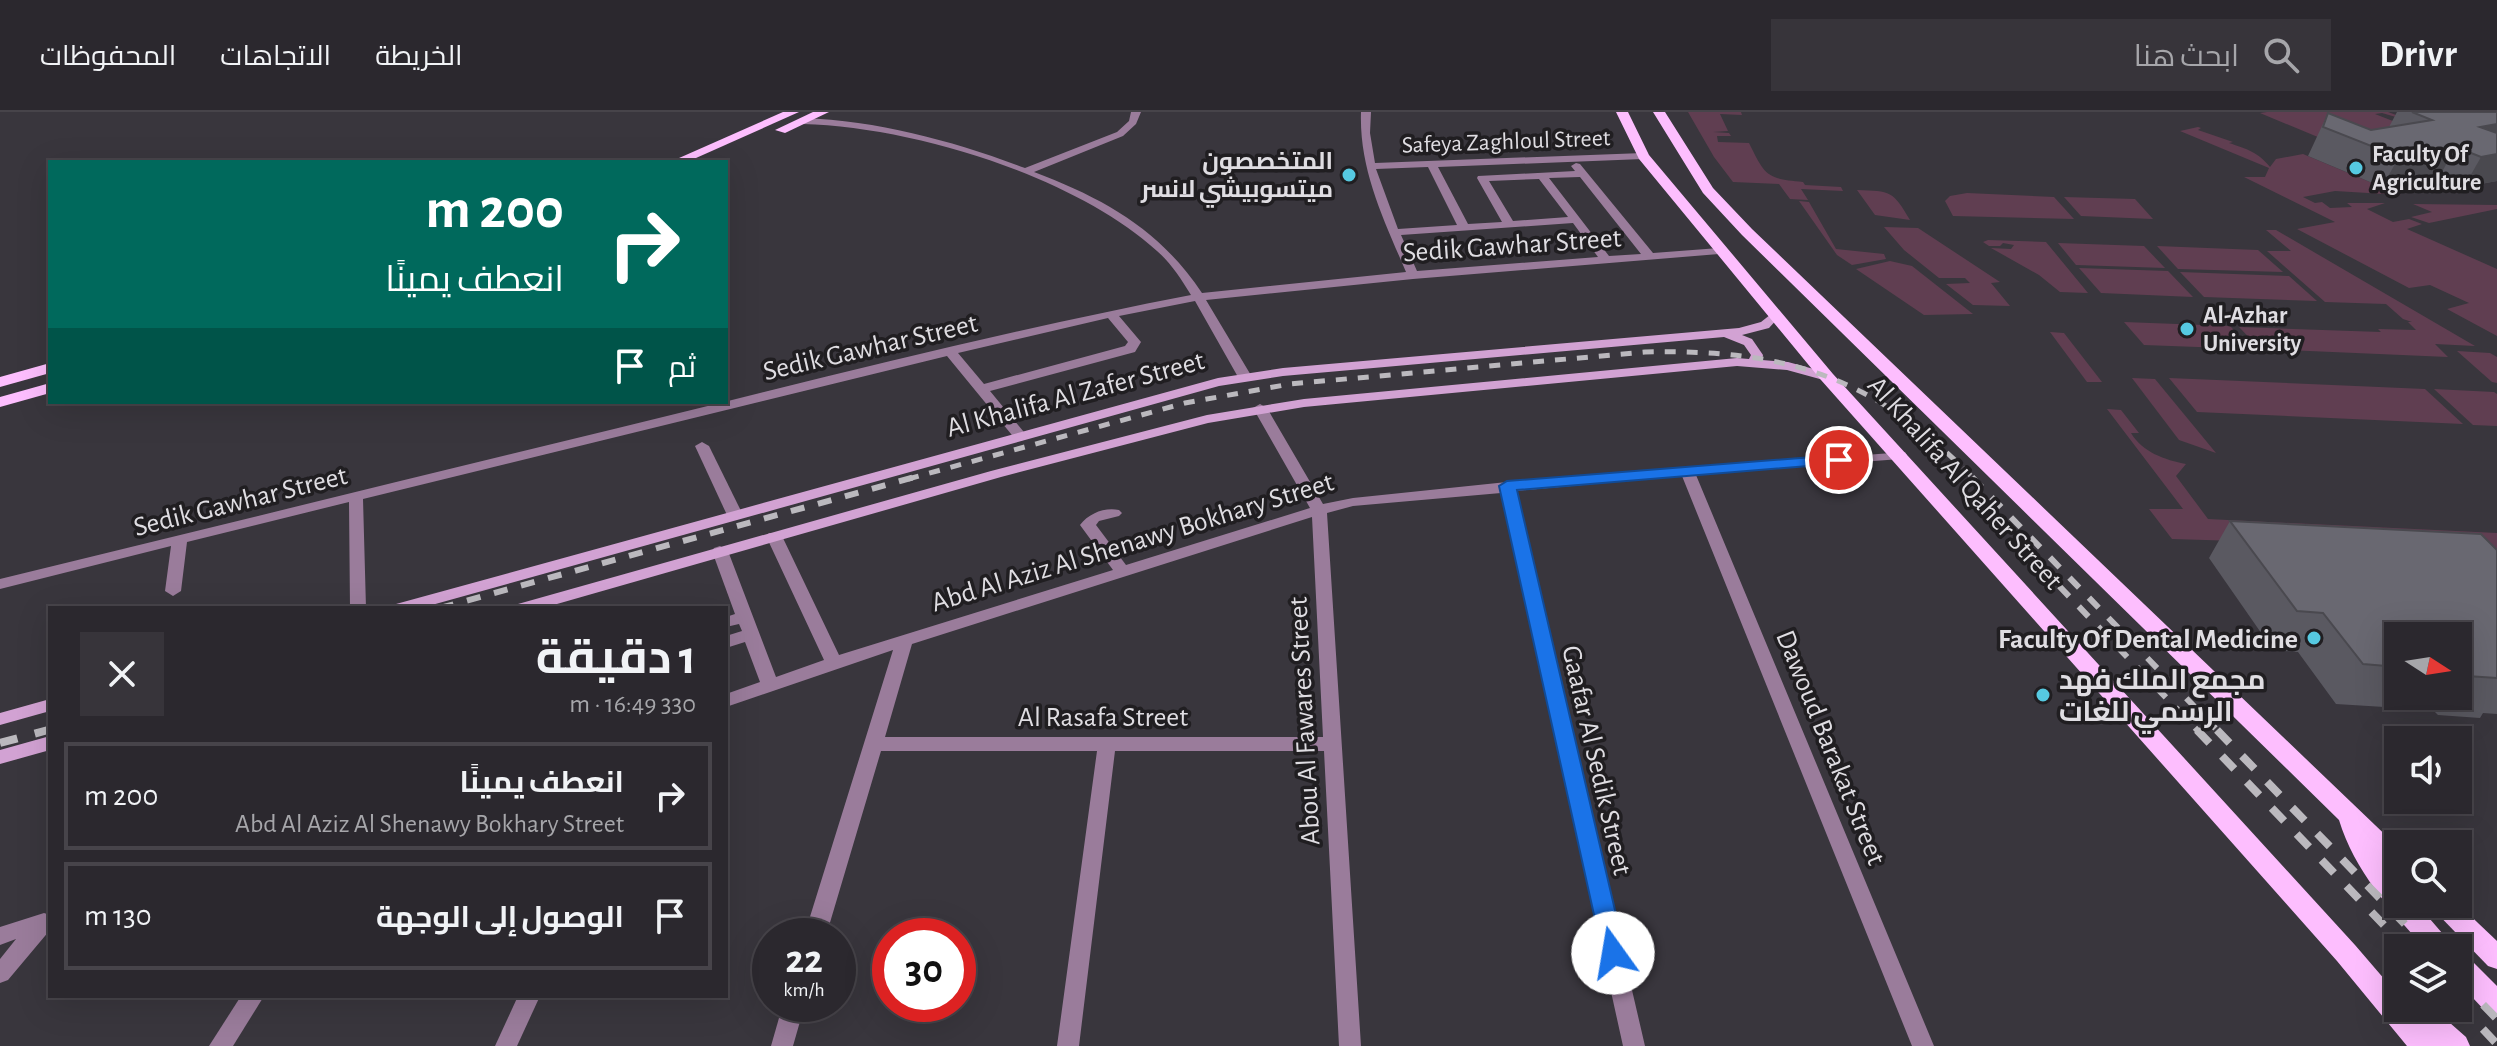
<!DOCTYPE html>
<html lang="ar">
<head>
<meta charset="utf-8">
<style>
  :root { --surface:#2b282e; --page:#37343a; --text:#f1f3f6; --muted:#a6a6aa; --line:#47444a }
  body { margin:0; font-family:"Alegreya Sans",Cairo,sans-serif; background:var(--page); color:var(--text); direction:rtl; height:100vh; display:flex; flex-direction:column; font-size:30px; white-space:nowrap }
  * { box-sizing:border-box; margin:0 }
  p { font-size:26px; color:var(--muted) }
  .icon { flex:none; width:44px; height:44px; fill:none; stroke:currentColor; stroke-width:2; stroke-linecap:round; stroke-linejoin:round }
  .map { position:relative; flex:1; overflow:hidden; direction:ltr }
  .details { position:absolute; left:48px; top:494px; width:680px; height:392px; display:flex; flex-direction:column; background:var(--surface); border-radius:0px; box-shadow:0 8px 32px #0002,0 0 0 2px var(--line); direction:rtl }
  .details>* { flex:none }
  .top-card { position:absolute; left:48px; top:48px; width:680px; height:244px; border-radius:0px; box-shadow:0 8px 32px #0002,0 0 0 2px var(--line); direction:rtl; background:#00695c; color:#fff; overflow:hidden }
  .needle { width:52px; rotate:102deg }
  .controls { position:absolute; left:2384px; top:510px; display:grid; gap:16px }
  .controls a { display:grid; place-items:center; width:88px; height:88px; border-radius:0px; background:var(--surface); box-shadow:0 8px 32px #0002,0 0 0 2px var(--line); font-size:40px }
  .speed { position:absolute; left:752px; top:806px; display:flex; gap:16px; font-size:40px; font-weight:700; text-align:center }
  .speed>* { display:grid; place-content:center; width:104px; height:104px; border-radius:50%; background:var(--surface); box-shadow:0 8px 32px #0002,0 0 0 2px var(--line); line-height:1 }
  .speed small { font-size:20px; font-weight:400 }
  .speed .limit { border:12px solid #d22; background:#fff; color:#111 }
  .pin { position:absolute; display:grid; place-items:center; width:68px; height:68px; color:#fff; margin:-34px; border:4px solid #fff; border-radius:50%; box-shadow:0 2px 8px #0007 }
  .me { position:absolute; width:88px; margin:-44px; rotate:347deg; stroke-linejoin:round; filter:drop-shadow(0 0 6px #0008) }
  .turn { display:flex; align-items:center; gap:28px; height:168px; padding:0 32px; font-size:36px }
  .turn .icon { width:104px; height:104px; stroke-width:2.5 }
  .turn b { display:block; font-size:56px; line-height:68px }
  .then { display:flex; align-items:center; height:76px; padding:0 32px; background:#0003; gap:16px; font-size:30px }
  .round { display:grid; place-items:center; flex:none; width:84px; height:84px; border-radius:0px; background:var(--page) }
  .headline { display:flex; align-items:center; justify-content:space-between; height:136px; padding:0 32px }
  h1 { font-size:48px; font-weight:700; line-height:60px }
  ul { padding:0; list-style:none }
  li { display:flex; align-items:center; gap:24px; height:108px; margin:0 16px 12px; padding:0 16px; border:4px solid var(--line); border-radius:0px }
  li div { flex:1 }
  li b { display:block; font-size:30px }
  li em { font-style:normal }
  header { display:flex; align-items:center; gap:48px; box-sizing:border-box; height:112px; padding:0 40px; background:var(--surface); border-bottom:2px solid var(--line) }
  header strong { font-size:38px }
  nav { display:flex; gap:44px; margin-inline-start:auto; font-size:28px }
  .search { width:560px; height:72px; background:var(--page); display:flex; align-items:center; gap:20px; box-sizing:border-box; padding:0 28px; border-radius:0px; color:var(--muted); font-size:30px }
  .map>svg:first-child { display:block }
</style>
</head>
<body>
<header>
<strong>Drivr</strong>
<div class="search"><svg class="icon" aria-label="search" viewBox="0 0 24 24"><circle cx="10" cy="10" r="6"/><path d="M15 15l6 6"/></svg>ابحث هنا</div>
<nav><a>الخريطة</a><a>الاتجاهات</a><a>المحفوظات</a></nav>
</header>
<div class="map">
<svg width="2497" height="934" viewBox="0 0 2497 934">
  <rect width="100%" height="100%" fill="#39363d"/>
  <!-- green -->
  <g fill="#603e51">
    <path d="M1688,0H1741L1742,3L1720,2L1728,19L1713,20L1729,21L1731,24H1717L1718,30L1749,31C1765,63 1766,67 1803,70L1805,73L1841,75L1843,79L1801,77L1808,88L1790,87L1779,72L1733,70L1714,45Z"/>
    <path d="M2267,0H2388L2420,12L2382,1L2375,2L2403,13L2364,41L2437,72L2433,73L2260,1Z"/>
    <path d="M2198,15L2201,16L2198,18L2233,30L2229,31C2247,37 2258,40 2270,55L2276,47L2303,42L2401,83L2335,79L2303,85L2315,91L2322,90L2330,96L2352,95L2347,91H2385L2367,97L2393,110L2409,107L2422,112L2407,117L2497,157V224L2447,197L2469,191L2430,173L2409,176L2297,117L2335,110L2244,65H2265L2269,56L2180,19Z"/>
    <path d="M1857,78C1891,79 1893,79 1910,108L1875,103Z"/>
    <path d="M1967,81L2054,85L2074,107L1953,104L1945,89L1950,84Z"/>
    <path d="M2064,85L2135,87L2153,107L2081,104Z"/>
    <path d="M1799,89L1809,90L1836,137L1884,142L1886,147L1852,153L1837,143Z"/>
    <path d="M2413,92L2497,93V97L2429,111L2411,105L2432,100Z"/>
    <path d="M1884,115L1918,116L2000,170L1991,171L2010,194L1973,193L1946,172L1970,171L1965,166H1939L1904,138Z"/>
    <path d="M2266,118H2276L2475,234L2435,232L2448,245L2260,237L2239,215L2381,220L2378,217L2416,218L2408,210H2412L2403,207L2386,192L2325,190L2267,139H2291Z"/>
    <path d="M1988,128L2046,130L2088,181L2060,180L2039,163L1991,136L2011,137L2014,133L2003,131L2000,134H1989L1983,130Z"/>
    <path d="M2058,131L2144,134L2165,156L2076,153Z"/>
    <path d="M2157,134L2258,138L2283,160L2178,157Z"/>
    <path d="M1890,149L1912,154L1973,202L1924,203L1856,157Z"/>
    <path d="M2079,156L2168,159L2193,185L2101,181Z"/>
    <path d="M2180,160L2289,164L2317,189L2204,185Z"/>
    <path d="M2124,210L2230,214L2252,237L2144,233Z"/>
    <path d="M2050,220L2064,221L2102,270H2087Z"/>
    <path d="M2457,239L2490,241L2497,245V271L2492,270Z"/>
    <path d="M2132,266L2155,267L2216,341L2179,328Z"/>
    <path d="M2169,266L2425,277L2463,312L2197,300Z"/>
    <path d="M2434,277L2494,280L2497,282V314L2473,313Z"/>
    <path d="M2107,297L2121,298L2139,321H2131C2142,340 2165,348 2186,352L2176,364L2208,407L2497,421V437L2172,427L2149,397H2183Z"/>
  </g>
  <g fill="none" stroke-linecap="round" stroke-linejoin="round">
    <!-- street -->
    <g fill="#9a7c9b" fill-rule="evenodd">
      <path d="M1131,0H1141L1136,12L1123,24L1034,60C1105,87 1159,117 1202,181L1406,160C1384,108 1359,58 1361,0H1371L1370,21L1375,51L1643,41L1648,44L1643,47L1438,55L1468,112L1502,110L1477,66L1478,64L1575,59L1571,54L1576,51L1580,52L1653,141L1719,136L1725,139L1719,142L1413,167L1206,188L1252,265L1245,269L1238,265L1195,189L1119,204L1141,230L1135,240L990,279L1028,325L1021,329L1016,328L947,244L363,387L366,496H350L349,390L187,430L181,479L173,484L165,479L171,434L0,477V467C241,408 483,349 724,290C877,252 1035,213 1191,183C1181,167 1171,151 1157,139C1074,64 914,15 803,12L798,9L803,6C880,9 953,29 1025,56L1117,20L1129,9ZM1428,55L1457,113L1398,117L1376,57ZM1580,65L1641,142L1609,144L1549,66ZM1539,67L1568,105L1513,109L1489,69ZM1573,111L1598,145L1417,159L1401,123ZM1108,206L1128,230L1125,234L984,272L958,241Z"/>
      <path d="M1260,292L1267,296L1323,392L1353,386L1507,370L1905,340L1907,343L1900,347L1696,363L1934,934H1912L1682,364L1516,379L1645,934H1623L1501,381L1353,394L1327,401L1361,934H1339L1324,639H1115L1079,934H1057L1097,639H881L826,824H804L893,538L726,595V582L760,570L745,530L726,536V524L742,519L739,512L726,515V505L735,502L712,439L714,436L720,434L728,439L776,565L824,548L766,424L769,421H779L782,424L839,543L1113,458L1080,413C1089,401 1105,395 1119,398L1122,401L1119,404L1099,409L1096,413L1126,453L1310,396L1253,296ZM1312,405L1323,625H885L912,532Z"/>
      <path d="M702,330L709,334L743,403L740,406L735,408L727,403L695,334Z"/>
      <path d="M44,801L50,803V818L8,868L0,871V847L16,827L0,833V815Z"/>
      <path d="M241,884H264L233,934H209Z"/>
      <path d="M518,884H540L517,934H495Z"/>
      <path d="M783,892H805L793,934H771Z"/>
    </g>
    <!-- secondary -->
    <g fill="#d2a2d3" fill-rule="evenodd">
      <path d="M1775,199L1781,203L1769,216L1742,223L1752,227L1763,243L1762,248L1788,250L1832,262V268L1827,269L1787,258L1737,254L1304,295L1208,311L1001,365L543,496H516L518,492L991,359L1207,303L1304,287L1737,246L1749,247L1751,243L1744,233L1724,225L1283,264L1219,274L421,496H394L396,492L1218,266L1283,256L1739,216L1761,210Z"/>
      <path d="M50,587V599L0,613V601Z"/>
      <path d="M50,624V638L0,652V638Z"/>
    </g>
    <!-- primary -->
    <g fill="#fdbefe" fill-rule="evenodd">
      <path d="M783,0H799L687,50H670Z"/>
      <path d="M813,0H829L785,21L775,18Z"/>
      <path d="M1616,0H1628L1649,43L1833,262L2355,833L2398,883V896H2433L2466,925L2470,934H2407L2337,849L1821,268L1639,47Z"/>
      <path d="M1653,0H1665L1713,76L1752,117L2398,735V760L2390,757L2398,768V792H2417L2455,836H2425C2391,799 2354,758 2339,708L1742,123L1703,81Z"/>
      <path d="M50,251V261L0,275V265Z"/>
      <path d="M50,271V281L0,295V285Z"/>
      <path d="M2428,792H2458L2497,829V857L2488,854Z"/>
      <path d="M2458,841L2467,844L2497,874V905L2487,901L2458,870Z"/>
    </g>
    <!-- rail-far2 -->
    <path stroke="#bbb9be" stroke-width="5" stroke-dasharray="11 11" stroke-linecap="butt" d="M908,367L1185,291L1290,272L1645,240C1786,237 1874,264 1974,367"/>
    <!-- rail-far1 -->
    <g stroke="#bbb9be" stroke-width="6" stroke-dasharray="14 14" stroke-linecap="butt">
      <path d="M1972,365L2219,620"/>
      <path d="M2040,454L2199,620"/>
      <path d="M440,496L915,365"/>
      <path d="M40,620L50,617"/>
    </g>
    <!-- rail -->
    <g stroke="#bbb9be" stroke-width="8" stroke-dasharray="18 18" stroke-linecap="butt">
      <path d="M2197,618L2406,836"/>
      <path d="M2217,618L2428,836"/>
      <path d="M0,631L48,618"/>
      <path d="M2458,867L2497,907"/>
      <path d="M2458,891L2497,932"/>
    </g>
  </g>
  <!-- wall -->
  <g fill="#5a5961" fill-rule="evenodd">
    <path d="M2397,0H2497V69L2464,75L2439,65L2382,75L2308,44L2328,1L2371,18L2389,15Z"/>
    <path d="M2230,409L2497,438V602L2483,601L2480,606L2438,603L2433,598L2336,592L2298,540L2273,538L2209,446ZM2398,524H2458V584H2398Z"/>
  </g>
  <!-- shaded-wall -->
  <g fill="#4a494f">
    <path d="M2497,12V38L2480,15Z"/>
    <path d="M2456,35L2439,65L2382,75L2399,45Z"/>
    <path d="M2497,42V69L2464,75L2481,45Z"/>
  </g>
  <!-- building -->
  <g fill="#696871" stroke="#4a494f" stroke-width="2">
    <path d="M2412,0H2497V12L2480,15L2497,21V42L2481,45L2456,35L2399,45L2323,15L2328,1L2371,18L2432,8Z"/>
    <path d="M2230,409L2481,422L2497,438V566L2467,564L2462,558H2458V524H2398V555L2363,552L2323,501L2297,499Z"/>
  </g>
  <!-- route -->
  <path fill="#1a73e8" stroke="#114b97" stroke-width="2" d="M1839,343L1845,344V351L1517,378L1625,841L1622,848L1613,851L1604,848L1499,374L1507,369Z"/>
  <!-- markers -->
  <g fill="#56c9e1" stroke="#201e21" stroke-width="3">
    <circle cx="2356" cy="56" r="8"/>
    <circle cx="1349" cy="63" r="8"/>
    <circle cx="2187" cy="217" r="8"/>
    <circle cx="2314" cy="526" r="8"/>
    <circle cx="2043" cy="583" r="8"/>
  </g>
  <g text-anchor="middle" stroke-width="7" stroke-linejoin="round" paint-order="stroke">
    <!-- far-street labels -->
    <g font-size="24" fill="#dfdde2" stroke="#201e21">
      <text transform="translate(1506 29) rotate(-2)" y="8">Safeya Zaghloul Street</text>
    </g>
    <!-- far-poi labels -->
    <g font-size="24" font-weight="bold" fill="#dfdde2" stroke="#201e21" text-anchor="start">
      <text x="2372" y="50">Faculty Of<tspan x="2372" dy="28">Agriculture</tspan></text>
      <text x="1333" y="57" text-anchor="end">المتخصصون<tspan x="1333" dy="28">ميتسوبيشي لانسر</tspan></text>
      <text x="2203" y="211">Al-Azhar<tspan x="2203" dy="28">University</tspan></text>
    </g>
    <!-- street labels -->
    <g font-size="28" fill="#dfdde2" stroke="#201e21">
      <text transform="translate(1512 132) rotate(-4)" y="10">Sedik Gawhar Street</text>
      <text transform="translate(870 234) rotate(-13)" y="10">Sedik Gawhar Street</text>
      <text transform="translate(1075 281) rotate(-15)" y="10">Al Khalifa Al Zafer Street</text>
      <text transform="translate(1966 370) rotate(48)" y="10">Al Khalifa Al Qaher Street</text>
      <text transform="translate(240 388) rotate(-14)" y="10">Sedik Gawhar Street</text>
      <text transform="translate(1132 429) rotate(-17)" y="10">Abd Al Aziz Al Shenawy Bokhary Street</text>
      <text x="1103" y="614">Al Rasafa Street</text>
      <text transform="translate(1303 609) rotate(-93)" y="10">Abou Al Fawares Street</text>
      <text transform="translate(1832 635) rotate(68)" y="10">Dawoud Barakat Street</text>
      <text transform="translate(1598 648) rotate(77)" y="10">Gaafar Al Sedik Street</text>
    </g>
    <!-- poi labels -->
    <g font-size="28" font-weight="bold" fill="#dfdde2" stroke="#201e21" text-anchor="end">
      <text x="2298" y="536">Faculty Of Dental Medicine</text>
      <text x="2059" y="577" text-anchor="start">مجمع الملك فهد<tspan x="2059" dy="32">الرسمي للغات</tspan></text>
    </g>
  </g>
</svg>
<div class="controls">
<a><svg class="needle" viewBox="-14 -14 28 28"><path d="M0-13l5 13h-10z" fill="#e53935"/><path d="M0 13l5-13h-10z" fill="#a6a6aa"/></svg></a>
<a><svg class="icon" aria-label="sound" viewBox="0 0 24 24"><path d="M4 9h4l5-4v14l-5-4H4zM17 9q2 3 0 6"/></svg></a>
<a><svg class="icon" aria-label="search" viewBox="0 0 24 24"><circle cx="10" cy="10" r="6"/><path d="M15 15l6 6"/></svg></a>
<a><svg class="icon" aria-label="layers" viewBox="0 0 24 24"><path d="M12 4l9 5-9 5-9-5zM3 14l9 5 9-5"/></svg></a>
</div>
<div class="speed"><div>22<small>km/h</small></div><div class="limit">30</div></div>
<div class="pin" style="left:1839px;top:348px;background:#d93025"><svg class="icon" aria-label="arrive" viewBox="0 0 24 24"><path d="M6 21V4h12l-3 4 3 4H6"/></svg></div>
<svg class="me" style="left:1613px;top:841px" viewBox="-20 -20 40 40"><circle r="19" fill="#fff"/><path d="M0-13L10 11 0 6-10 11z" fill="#1a73e8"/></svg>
<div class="top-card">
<div class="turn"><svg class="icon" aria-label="right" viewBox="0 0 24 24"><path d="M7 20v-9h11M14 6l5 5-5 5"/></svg><div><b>200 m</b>انعطف يمينًا</div></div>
<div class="then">ثم<svg class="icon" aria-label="arrive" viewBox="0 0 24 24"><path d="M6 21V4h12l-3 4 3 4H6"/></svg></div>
</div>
<section class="details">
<div class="headline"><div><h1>1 دقيقة</h1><p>330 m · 16:49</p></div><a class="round"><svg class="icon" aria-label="close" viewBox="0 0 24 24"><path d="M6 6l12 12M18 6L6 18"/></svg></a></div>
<ul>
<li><svg class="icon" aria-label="right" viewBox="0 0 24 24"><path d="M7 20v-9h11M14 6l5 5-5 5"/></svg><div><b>انعطف يمينًا</b><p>Abd Al Aziz Al Shenawy Bokhary Street</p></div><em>200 m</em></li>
<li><svg class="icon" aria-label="arrive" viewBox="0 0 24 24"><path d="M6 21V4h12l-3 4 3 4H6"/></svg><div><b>الوصول إلى الوجهة</b></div><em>130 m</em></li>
</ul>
</section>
</div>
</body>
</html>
